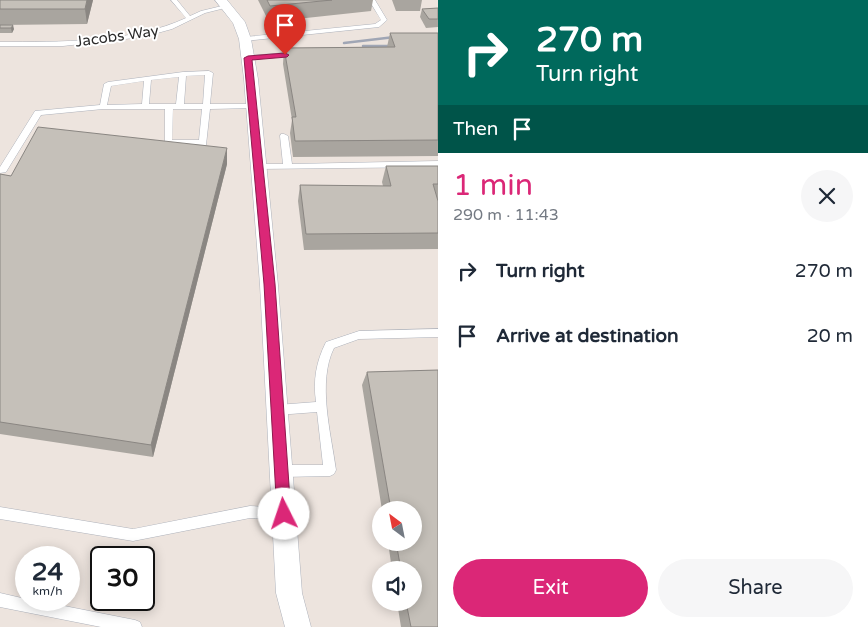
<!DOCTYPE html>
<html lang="en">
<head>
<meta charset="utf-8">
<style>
  :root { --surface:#fff; --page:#f6f6f7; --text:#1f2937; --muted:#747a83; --accent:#db2777 }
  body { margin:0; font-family:"Varela Round",sans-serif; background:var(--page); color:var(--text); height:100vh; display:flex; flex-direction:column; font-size:19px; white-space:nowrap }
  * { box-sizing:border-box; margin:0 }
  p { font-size:16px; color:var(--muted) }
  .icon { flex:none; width:28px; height:28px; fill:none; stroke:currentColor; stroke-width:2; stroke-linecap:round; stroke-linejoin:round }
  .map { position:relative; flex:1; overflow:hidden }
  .sheet { display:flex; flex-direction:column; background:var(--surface); width:430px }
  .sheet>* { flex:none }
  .top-card { background:#00695c; color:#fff; overflow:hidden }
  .needle { width:32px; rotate:328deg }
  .controls { position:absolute; left:372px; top:501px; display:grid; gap:10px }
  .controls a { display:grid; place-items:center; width:50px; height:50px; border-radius:50%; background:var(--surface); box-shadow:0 2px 12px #0003; font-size:25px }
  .speed { position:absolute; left:15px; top:546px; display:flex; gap:10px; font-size:25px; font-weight:700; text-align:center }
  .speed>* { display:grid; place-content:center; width:65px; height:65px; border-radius:50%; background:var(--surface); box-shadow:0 2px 12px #0003; line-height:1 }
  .speed small { font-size:12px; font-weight:400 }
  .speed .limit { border:2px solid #111; border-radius:8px; background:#fff; color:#111 }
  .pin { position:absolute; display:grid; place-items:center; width:42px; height:42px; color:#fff; margin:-51px -21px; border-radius:50% 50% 50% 0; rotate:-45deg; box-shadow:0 0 5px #0007 }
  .pin .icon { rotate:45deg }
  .me { position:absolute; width:55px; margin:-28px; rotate:356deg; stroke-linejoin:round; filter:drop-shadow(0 0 4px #0008) }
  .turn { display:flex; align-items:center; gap:18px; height:105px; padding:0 15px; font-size:22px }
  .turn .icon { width:65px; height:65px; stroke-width:2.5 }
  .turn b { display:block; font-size:35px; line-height:42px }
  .then { display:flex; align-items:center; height:48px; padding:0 15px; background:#0003; gap:10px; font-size:19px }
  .round { display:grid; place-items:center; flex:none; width:52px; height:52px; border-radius:26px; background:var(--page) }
  .summary { display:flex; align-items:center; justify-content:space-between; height:85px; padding:0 15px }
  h1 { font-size:30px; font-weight:600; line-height:38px; color:var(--accent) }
  .button { display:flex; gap:10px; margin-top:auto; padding:10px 15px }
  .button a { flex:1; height:58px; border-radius:30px; background:var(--accent); color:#fff; font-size:20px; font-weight:600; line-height:58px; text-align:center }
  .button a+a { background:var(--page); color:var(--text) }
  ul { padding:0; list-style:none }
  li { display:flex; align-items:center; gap:15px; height:65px; padding:0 15px }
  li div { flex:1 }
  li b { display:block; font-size:19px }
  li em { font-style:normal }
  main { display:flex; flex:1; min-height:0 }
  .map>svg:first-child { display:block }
</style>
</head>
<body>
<main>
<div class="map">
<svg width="438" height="627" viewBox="0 0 438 627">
  <rect width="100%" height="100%" fill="#ede4de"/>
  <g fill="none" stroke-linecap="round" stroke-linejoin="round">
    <!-- lane casing -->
    <g stroke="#aeb2bb" stroke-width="1">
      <g id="lane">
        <path d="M171,0H177L190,16L201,11L226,5L229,7L205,13L172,29L143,37L63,46H0V42C58,42 133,43 186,18Z"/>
        <path d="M369,0H375L387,20L379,27L245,41L242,39L245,37L375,24L381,20Z"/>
        <path d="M297,52L300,54L299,55L248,60L245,58L248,56Z"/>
        <path d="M209,71L213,73L210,104H254L258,106L254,108L210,109L206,145L165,144V109H103L41,115L6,172L0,173V167L35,111L100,105L104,84L108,82L183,72ZM205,75L203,104H184L186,76ZM179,77L176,104H149L151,80ZM144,81L142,104L107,105L111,86ZM173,109H202L199,140H172Z"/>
        <path d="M281,134H284L288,136L292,164L438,161V167L256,169L255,167L259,164H283L280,136Z"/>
        <path d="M438,329V337L359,339L334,348C317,382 331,433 336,470L334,474L330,476L281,477L277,475L275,471L277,467L281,465H323L317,412L277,415L273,414L271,410L273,406L277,405L316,402C313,380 316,362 326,342L359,331Z"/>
        <path d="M250,506L284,508L288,510L290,514L288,518L284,520L250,518L133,541L0,519V507L133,529Z"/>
        <path d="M0,593L26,599V600H34L135,620L140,622L142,627H101L0,607Z"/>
      </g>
    </g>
    <!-- street casing -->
    <g stroke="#aeb2bb" stroke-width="1">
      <path id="street" d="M215,0H227L245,22L251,39L258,79L278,285L302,593L311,627H285L276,593L260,285L244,79L239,39L233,23Z"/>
    </g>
    <!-- lane -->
    <use href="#lane" fill="#fff" fill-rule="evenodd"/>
    <!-- street -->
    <use href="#street" fill="#fff" fill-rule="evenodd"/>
    <!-- rail -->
    <g stroke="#a0a6b5" stroke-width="2.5">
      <path d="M344,43L403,36"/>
      <path d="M363,46H401"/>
    </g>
  </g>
  <!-- wall -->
  <g fill="#a9a59f">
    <path d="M0,0H93L87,24L1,25L14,29L12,33H0Z"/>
    <path d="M258,0H373L371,11L269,22Z"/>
    <path d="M392,0H422L420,11H396Z"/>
    <path d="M438,8V27L426,28L420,17L422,9Z"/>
    <path d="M390,33H438V156L293,157L290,133L292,120L283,64L284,48L387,47Z"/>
    <path d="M227,148V164L153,457L0,434V174L11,176Z"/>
    <path d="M386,166H438V249L304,250L298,201L300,185L383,186L382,182Z"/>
    <path d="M438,370V627H401L397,602H414V570H392L388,542H414V510H382L362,385L367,372Z"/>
  </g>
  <!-- shaded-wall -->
  <g fill="#8a8682">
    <path d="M87,0H93L87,24L85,9Z"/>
    <path d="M13,25L14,29L12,33L11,28Z"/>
    <path d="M227,148V164L153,457L151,445Z"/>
  </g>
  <!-- building -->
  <g fill="#c5c0b9" stroke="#8a8682">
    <path d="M0,0H87L85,9H0Z"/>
    <path d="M267,0H332L270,6Z"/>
    <path d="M438,8V19H429L422,9Z"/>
    <path d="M0,25H13L11,28H0Z"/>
    <path d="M390,33H438V140L295,141L292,117H296L284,48L395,47Z"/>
    <path d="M38,127L227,148L151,445L0,422V174L11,176Z"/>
    <path d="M386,166H438V184H433L438,201V233L306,234L300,185L391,186Z"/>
    <path d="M438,370V627H411L406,602H414V570H401L396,542H414V510H391L367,372Z"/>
  </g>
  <!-- route -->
  <path fill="#db2777" stroke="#8e194d" d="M285,53L289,55L287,57L252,60L275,284L291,514L289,519L284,521L279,519L277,514L264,284L244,58L248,56Z"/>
  <g text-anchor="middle" stroke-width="4" stroke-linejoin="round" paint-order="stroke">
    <!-- far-street labels -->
    <g font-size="15" fill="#2b2b2b" stroke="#fff">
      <text transform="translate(117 36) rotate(-8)" y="5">Jacobs Way</text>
    </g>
  </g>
</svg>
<div class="controls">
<a><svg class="needle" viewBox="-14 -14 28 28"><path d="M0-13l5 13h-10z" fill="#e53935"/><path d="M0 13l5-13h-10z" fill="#747a83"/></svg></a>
<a><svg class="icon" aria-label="sound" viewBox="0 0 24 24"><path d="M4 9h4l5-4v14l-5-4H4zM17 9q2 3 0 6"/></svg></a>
</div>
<div class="speed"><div>24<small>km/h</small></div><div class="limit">30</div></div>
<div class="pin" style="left:285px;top:55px;background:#d93025"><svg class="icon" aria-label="arrive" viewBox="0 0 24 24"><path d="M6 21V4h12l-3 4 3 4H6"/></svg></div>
<svg class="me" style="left:284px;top:514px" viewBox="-20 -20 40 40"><circle r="19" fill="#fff"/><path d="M0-13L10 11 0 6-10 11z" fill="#db2777"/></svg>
</div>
<section class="sheet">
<div class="top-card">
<div class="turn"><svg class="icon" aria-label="right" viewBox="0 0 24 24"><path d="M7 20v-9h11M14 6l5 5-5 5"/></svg><div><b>270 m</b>Turn right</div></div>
<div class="then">Then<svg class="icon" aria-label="arrive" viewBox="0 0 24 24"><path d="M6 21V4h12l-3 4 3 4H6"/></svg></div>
</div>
<div class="summary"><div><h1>1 min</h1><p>290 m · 11:43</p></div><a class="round"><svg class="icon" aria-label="close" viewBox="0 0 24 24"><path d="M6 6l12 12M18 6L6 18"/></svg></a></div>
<ul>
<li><svg class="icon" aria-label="right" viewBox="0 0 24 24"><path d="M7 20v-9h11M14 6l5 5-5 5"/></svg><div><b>Turn right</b></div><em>270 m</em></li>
<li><svg class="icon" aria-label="arrive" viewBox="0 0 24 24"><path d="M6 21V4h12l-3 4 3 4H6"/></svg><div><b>Arrive at destination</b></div><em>20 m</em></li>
</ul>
<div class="button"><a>Exit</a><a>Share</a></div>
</section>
</main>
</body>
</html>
